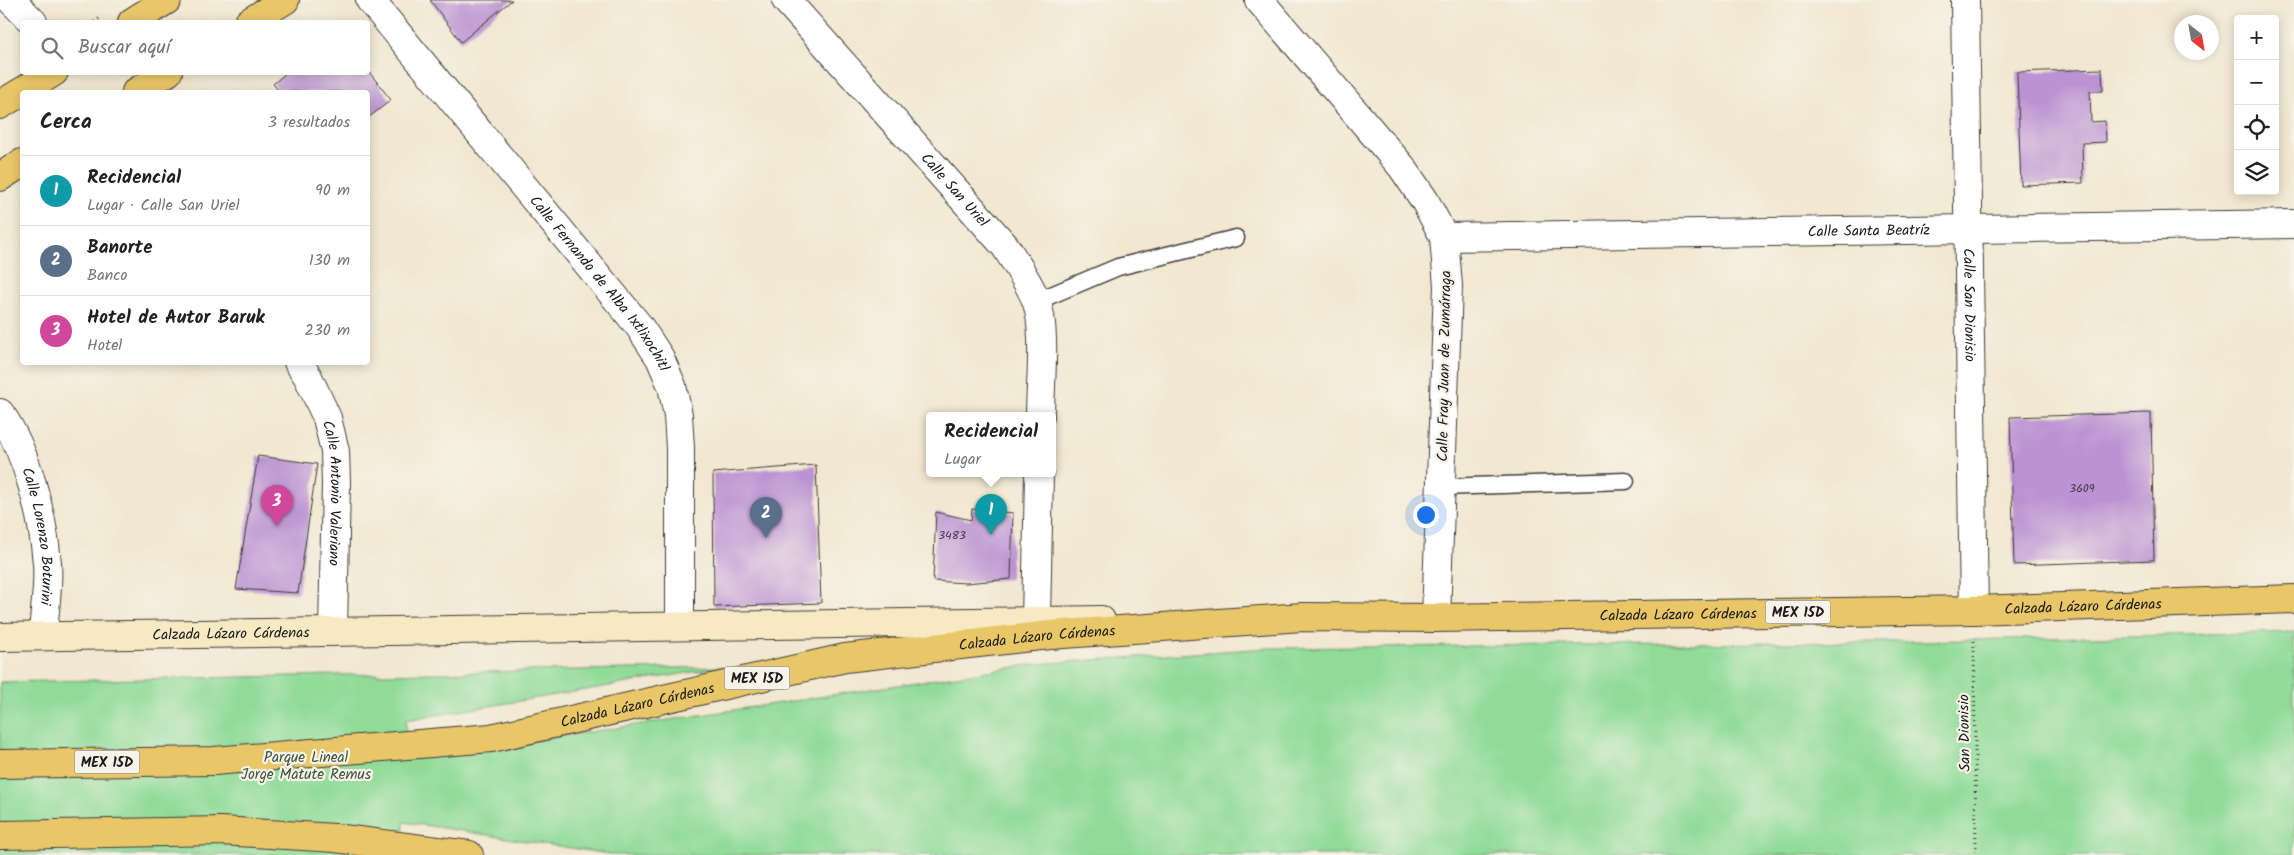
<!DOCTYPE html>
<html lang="es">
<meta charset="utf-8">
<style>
:root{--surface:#fff;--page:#f6f6f6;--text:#202124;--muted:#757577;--line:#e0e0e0;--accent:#b45309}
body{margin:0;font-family:Kalam,sans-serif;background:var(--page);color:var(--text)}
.controls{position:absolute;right:15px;top:15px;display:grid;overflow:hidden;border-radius:5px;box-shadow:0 2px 12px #0003}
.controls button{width:45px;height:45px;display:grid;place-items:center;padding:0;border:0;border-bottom:1px solid var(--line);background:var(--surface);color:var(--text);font:25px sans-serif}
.compass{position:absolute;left:2174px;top:15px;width:45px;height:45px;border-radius:50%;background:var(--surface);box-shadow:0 2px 12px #0003;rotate:149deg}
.you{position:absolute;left:1425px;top:514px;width:18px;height:18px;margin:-12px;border:4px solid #fff;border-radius:50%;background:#1a73e8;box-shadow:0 0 0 8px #1a73e833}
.badge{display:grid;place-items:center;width:32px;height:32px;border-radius:50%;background:var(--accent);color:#fff;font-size:16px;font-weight:700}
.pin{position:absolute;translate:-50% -41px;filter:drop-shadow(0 1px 2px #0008)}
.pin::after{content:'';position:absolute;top:26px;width:18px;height:15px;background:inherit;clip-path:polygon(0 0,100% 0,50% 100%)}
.popup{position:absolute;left:926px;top:412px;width:130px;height:65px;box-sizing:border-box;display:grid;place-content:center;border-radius:5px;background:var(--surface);filter:drop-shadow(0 1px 4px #0005);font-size:16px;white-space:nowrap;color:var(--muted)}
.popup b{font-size:19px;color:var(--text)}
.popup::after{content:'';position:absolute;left:50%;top:100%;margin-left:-10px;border:10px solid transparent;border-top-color:var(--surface)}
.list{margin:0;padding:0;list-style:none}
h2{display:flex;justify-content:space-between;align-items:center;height:65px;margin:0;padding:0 20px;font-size:21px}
h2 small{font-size:16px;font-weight:400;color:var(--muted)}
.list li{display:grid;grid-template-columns:32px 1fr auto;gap:15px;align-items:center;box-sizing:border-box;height:70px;padding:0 20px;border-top:1px solid var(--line)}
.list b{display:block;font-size:19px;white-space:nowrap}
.list p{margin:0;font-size:16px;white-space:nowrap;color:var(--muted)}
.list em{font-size:16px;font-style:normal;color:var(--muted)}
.icon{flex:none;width:28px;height:28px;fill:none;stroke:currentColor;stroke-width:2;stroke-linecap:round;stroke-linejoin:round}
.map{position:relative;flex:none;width:2294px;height:855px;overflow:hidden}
.search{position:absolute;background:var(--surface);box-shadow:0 2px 12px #0003;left:20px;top:20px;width:350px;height:55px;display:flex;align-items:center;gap:12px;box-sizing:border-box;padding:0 18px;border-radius:5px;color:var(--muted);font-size:19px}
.panel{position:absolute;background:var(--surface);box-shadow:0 2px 12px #0003;left:20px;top:90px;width:350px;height:275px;border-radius:5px}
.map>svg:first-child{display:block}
.green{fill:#90db98;stroke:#567c5a}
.building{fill:#bb92d2}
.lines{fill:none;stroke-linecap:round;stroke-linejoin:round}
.lane-casing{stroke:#3c3a37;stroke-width:19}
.street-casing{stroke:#3c3a37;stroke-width:30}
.secondary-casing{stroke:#3c3a37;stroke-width:30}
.primary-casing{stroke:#3c3a37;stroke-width:30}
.highway-casing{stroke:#3c3a37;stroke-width:30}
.path{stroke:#3c3a37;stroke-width:3;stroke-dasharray:1 4;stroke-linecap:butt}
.lane{stroke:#fff;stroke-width:16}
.street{stroke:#fff;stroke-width:28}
.secondary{stroke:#f6e9c3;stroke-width:28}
.primary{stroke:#e9c769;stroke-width:28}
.highway{stroke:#e9c769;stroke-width:28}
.labels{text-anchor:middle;stroke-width:4.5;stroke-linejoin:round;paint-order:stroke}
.number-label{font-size:12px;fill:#443a4a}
.shield{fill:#f7f3e8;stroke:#5e5c59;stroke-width:1}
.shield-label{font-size:14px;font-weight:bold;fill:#1c1c1c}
.street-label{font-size:15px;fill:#1c1c1c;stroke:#f7f3e8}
.park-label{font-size:15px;fill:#3f5541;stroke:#f7f3e8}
</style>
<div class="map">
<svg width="2294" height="855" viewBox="0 0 2294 855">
<rect width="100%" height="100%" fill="#f7f3e8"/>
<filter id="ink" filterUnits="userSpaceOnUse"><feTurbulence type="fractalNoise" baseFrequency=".02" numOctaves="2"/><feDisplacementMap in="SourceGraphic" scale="10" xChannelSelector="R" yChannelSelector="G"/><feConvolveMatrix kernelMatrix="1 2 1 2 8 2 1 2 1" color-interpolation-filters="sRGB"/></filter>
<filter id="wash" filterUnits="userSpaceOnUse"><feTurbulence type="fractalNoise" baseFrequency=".0096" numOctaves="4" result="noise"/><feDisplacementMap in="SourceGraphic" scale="20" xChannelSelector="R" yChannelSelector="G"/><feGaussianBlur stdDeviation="1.12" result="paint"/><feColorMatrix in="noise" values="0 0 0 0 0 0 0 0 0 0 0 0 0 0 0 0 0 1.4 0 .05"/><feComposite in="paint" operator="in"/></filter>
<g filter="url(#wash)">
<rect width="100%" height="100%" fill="#f2e7d0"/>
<!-- green -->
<path class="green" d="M2294,632v223h-1679l-211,-33 -1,33h-403v-173l723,-15 -317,53v40l629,-96 231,-16 615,-6z"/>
<g id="blocks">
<!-- building -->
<path class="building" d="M430,0h82l-51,42z
M2102,69l1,22h-13l1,31 14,-1 1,21 -24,1 1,40 -62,2 -4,-113z
M287,72h82l22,28 -23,18v-26h-88l-7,-8z
M2151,413l3,147 -140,5 -4,-148z
M258,456l59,8 -19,129 -62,-4z
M816,465l5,138 -107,4 -1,-134z
M972,509l41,4 -2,66 -45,4 -33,-2 3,-69 35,8z"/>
</g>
</g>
<g filter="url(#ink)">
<use href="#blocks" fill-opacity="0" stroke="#3c3a37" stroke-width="1"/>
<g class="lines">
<defs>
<path id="lane" d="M1037,301l81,-34 118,-29
M1441,487l185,-6"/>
<g id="street">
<path d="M11,0l22,22"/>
<path id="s1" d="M370,0l269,326 21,32 12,28 6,29 2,33v177"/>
<path id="s2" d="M786,0l219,246c11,17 23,35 31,54 11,29 4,84 4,116"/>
<path d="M1259,0l143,167 23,34 19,36 4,49 -12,332"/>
<path id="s3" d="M1965,0l9,610"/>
<path id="s4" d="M1444,237l850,-13"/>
<path id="s5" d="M298,362l10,15 19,41 8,33 1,32 -3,148"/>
<path id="s6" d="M0,413c27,37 43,104 47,150 2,23 -3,49 -4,73"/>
<path d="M1036,621l3,-147"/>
</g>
<g id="secondary">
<path id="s7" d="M0,637l1101,-17"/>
</g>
<path id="primary" d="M132,22l35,-22
M249,22l36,-22
M136,92l32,-20
M0,105l54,-33
M0,177l22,-14"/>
<g id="highway">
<path id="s8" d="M0,764l214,-3 277,-23 354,-80 205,-23 252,-18 134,1 538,-8 320,-11"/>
<path d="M0,835l221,-4 114,7 134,17"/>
</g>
</defs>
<!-- lane casing -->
<use href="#lane" class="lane-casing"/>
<!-- street casing -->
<use href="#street" class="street-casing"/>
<!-- secondary casing -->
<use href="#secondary" class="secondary-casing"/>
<!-- primary casing -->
<use href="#primary" class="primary-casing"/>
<!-- highway casing -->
<use href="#highway" class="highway-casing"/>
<!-- path -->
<path class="path" d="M94,22l8,-5
M1974,641l2,214"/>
<!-- lane -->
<use href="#lane" class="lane"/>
<!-- street -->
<use href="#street" class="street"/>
<!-- secondary -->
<use href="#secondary" class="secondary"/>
<!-- primary -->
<use href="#primary" class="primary"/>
<!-- highway -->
<use href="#highway" class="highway"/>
</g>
</g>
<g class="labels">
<!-- number labels -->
<g class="number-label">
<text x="2082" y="492">3609</text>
<text x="952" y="539">3483</text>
</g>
<!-- shield labels -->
<g class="shield">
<rect x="1765.5" y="600.5" width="65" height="23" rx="4"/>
<rect x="724.5" y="666.5" width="65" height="23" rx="4"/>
<rect x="74.5" y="750.5" width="65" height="23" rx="4"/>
</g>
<g class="shield-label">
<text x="1798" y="617">MEX 15D</text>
<text x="757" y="683">MEX 15D</text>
<text x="107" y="767">MEX 15D</text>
</g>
<!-- street labels -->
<g class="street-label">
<text dy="5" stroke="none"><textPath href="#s2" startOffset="254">Calle San Uriel</textPath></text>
<text dy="5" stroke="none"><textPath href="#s4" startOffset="425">Calle Santa Beatríz</textPath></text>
<text dy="5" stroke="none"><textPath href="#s1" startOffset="365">Calle Fernando de Alba Ixtlixochitl</textPath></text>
<text dy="5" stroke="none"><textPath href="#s3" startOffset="305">Calle San Dionisio</textPath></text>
<text transform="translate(1444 366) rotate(-89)" y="5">Calle Fray Juan de Zumárraga</text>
<text dy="5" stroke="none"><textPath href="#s5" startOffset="139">Calle Antonio Valeriano</textPath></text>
<text dy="5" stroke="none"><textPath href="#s6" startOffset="131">Calle Lorenzo Boturini</textPath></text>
<text dy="5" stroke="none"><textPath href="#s8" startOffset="2095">Calzada Lázaro Cárdenas</textPath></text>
<text dy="5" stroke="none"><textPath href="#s8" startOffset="1690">Calzada Lázaro Cárdenas</textPath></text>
<text dy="5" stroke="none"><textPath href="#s7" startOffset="231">Calzada Lázaro Cárdenas</textPath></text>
<text dy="5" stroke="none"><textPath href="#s8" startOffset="1048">Calzada Lázaro Cárdenas</textPath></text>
<text dy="5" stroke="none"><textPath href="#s8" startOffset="642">Calzada Lázaro Cárdenas</textPath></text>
<text transform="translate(1964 733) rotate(-91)" y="5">San Dionisio</text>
</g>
<!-- park labels -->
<g class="park-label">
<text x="306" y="762">Parque Lineal<tspan x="306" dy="17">Jorge Matute Remus</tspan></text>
</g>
</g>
</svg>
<div class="controls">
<button>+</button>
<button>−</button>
<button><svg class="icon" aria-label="locate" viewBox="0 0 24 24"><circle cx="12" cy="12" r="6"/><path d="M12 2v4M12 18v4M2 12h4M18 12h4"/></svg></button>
<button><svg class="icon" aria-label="layers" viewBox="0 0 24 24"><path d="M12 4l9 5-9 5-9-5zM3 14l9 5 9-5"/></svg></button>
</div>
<svg class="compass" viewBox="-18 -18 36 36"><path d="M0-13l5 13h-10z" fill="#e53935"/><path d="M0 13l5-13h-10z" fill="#757577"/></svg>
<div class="you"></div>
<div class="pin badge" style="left:991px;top:535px;background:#0f9aa8">1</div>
<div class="popup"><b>Recidencial</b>Lugar</div>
<div class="pin badge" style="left:766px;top:538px;background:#5c6f8a">2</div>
<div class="pin badge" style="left:277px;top:526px;background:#d1479c">3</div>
<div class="search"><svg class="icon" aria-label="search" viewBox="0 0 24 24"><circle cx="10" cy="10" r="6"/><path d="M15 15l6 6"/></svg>Buscar aquí</div>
<section class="panel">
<h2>Cerca<small>3 resultados</small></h2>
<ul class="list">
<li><span class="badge" style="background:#0f9aa8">1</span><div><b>Recidencial</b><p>Lugar · Calle San Uriel</p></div><em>90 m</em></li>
<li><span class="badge" style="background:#5c6f8a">2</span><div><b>Banorte</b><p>Banco</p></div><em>130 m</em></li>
<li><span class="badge" style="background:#d1479c">3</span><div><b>Hotel de Autor Baruk</b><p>Hotel</p></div><em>230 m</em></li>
</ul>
</section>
</div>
